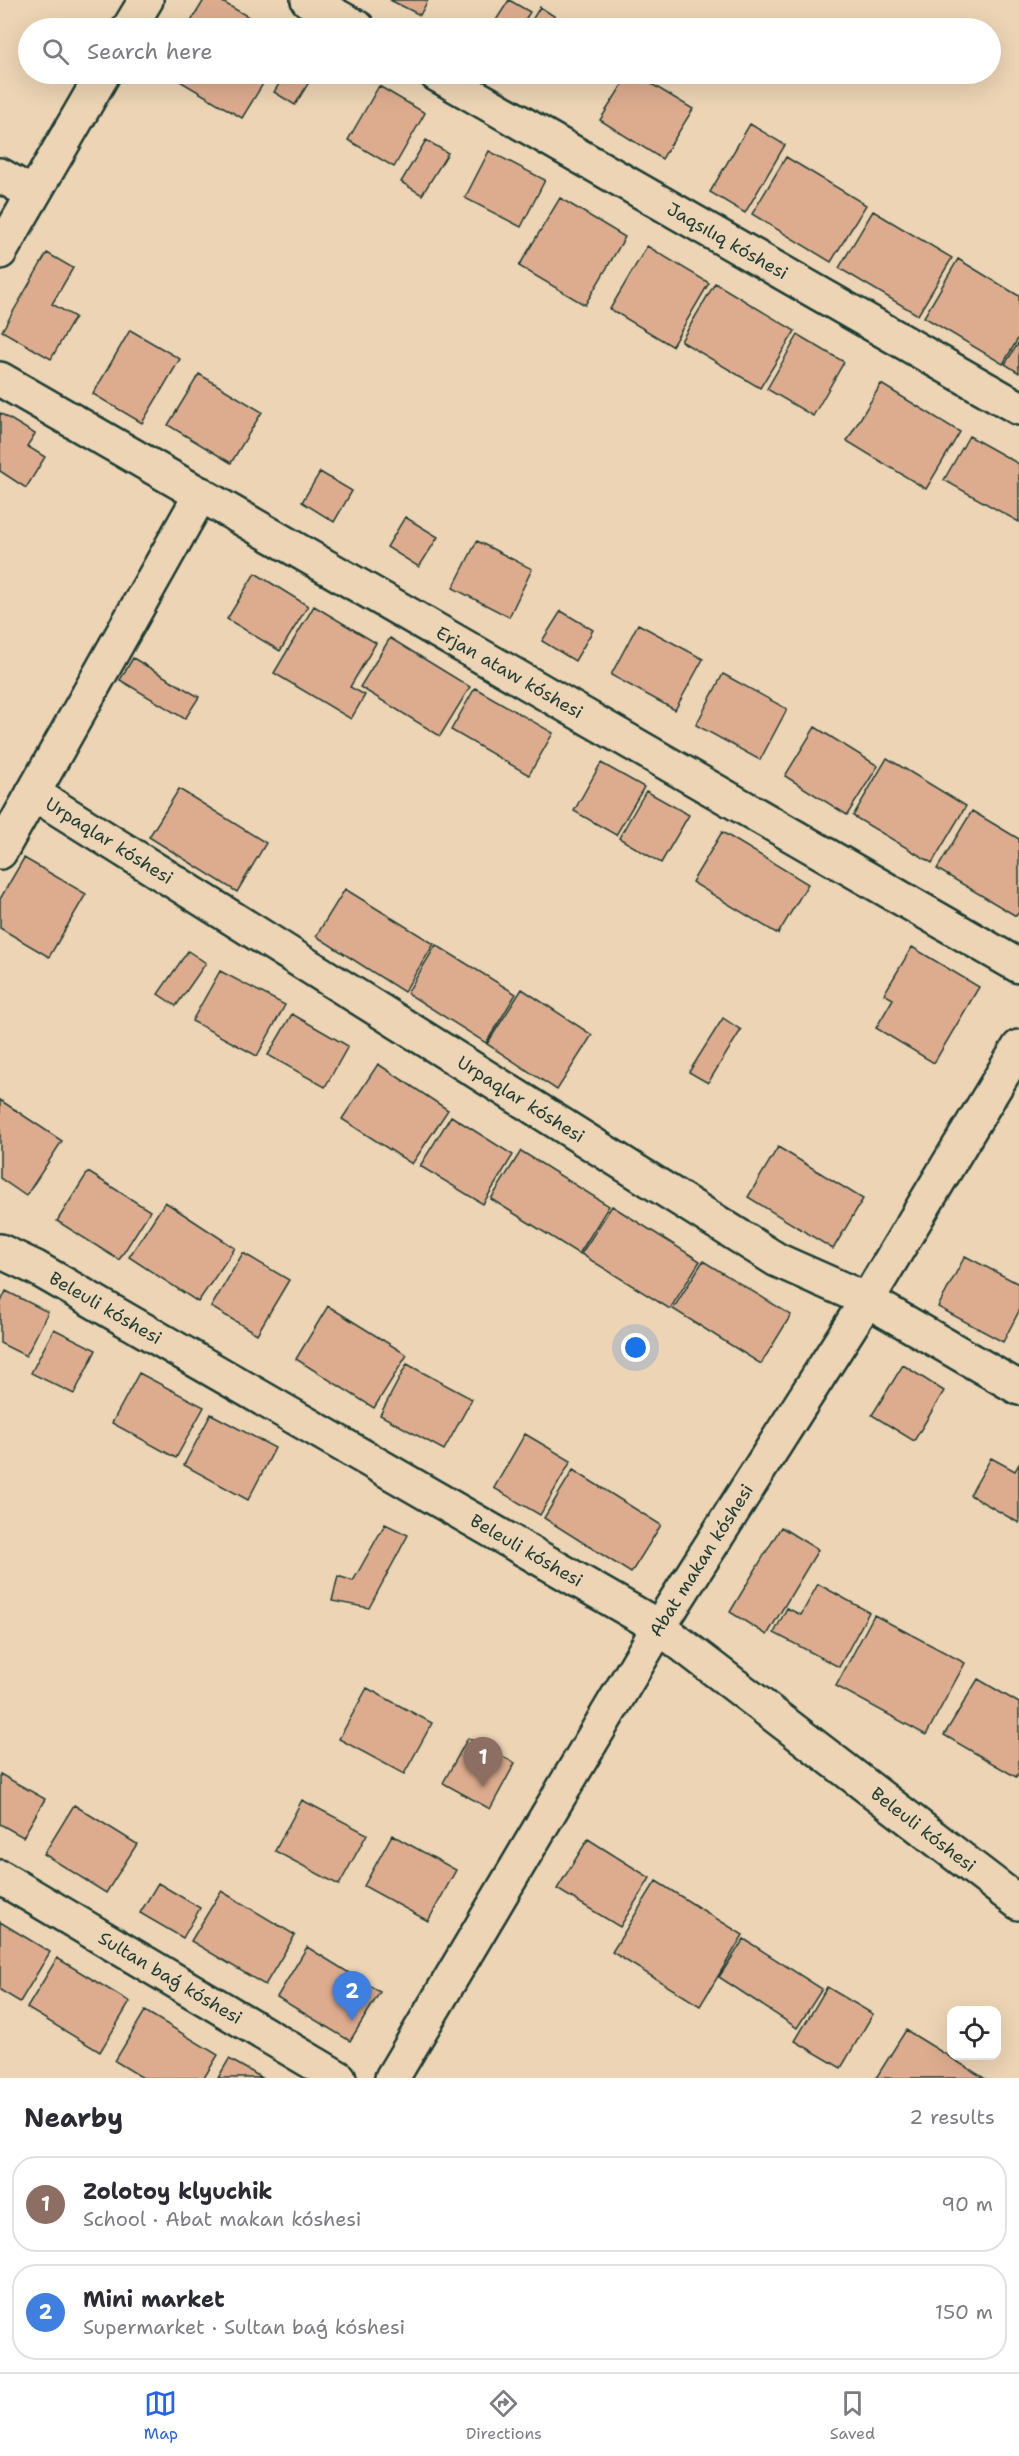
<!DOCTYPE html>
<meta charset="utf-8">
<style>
:root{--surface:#fff;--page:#f7f7f7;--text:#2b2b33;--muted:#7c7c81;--line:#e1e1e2;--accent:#2563eb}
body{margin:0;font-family:"Shantell Sans",sans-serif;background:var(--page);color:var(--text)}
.controls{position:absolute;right:18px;bottom:18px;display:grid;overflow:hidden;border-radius:12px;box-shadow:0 6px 24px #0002}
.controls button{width:54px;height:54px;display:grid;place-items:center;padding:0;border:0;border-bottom:2px solid var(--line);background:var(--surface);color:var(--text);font:30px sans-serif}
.you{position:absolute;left:636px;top:1348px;width:21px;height:21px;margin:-15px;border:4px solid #fff;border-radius:50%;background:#1a73e8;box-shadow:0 0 0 9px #1a73e833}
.badge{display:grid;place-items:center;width:39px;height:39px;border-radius:50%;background:var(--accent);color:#fff;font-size:20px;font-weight:700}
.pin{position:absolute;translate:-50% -50px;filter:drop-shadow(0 2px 3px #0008)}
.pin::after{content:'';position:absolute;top:32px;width:21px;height:18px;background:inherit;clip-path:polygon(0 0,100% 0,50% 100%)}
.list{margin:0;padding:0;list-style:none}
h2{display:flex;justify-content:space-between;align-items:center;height:78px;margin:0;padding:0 24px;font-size:26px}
h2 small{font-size:20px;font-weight:400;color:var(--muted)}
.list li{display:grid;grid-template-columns:39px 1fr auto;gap:18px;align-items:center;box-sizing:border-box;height:96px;margin:0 12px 12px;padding:0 12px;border:2px solid var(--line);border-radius:24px}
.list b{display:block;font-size:22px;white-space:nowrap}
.list p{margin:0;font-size:20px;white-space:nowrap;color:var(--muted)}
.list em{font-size:20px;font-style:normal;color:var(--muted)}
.icon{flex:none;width:33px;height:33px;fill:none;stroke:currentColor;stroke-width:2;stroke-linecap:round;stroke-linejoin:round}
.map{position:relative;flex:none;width:1019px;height:2078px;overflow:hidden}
.search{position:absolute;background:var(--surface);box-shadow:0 6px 24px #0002;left:18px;right:18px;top:18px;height:66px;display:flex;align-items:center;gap:15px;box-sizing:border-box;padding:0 21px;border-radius:33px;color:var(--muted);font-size:22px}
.sheet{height:294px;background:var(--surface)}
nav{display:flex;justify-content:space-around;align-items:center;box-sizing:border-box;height:84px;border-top:2px solid var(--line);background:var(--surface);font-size:16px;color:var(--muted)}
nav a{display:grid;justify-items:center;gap:3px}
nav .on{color:var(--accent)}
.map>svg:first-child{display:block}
.building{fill:#ddac8f;stroke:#1f3d34;stroke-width:1.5}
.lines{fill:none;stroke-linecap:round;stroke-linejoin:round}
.minor-casing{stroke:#1f3d34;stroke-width:38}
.minor{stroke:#ecd4b4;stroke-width:33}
.labels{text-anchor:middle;stroke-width:4.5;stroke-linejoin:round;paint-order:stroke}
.street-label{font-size:18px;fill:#1f3d34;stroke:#ecd4b4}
</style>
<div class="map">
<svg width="1019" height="2078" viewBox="0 0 1019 2078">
<rect width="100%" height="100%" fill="#ecd4b4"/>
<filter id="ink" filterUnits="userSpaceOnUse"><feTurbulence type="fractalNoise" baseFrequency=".0167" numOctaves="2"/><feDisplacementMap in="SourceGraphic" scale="12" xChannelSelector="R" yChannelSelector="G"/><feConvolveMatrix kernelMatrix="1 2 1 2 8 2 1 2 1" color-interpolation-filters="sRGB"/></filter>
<g filter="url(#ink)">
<!-- building -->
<path class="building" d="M204,0h15l49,28h-81z
M390,0h38l-8,15z
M509,0l21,12 -10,16h-29z
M540,7l20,13 -5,8h-28z
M168,74h101l-27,44z
M285,74h29l-19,31 -21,-13z
M629,74h6l58,35 -31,50 -62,-39z
M379,86l46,27 -31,54 -46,-27z
M750,124l35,21 -40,68 -35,-21z
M426,140l22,13 -26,42 -21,-13z
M489,151l56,29 -24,47 -56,-29z
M786,157l80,48 -35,57 -79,-48z
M560,198l65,39 -40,68 -66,-39z
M873,211l79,47 -34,57 -79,-47z
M647,246l62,37 -37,63 -62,-37z
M47,253l26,15 -21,36 23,13 -24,42 -49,-28z
M958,259l61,37v41l-16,27 -79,-47z
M715,283l80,48 -35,57 -79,-47z
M130,330l50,29 -38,64 -49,-29z
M798,335l46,27 -31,54 -46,-27z
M1019,342v31l-14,-9z
M199,374l63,38 -31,51 -63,-38z
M881,384l79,48 -34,57 -79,-48z
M0,413l35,21 -8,12 18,11 -19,31 -26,-17z
M969,436l50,28v58l-75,-42z
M320,472l32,19 -18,31 -32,-20z
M405,517l33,20 -19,30 -32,-20z
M477,541l55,28 -23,48 -56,-29z
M255,573l53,33 -28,45 -53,-32z
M314,606l62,37 -26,44 15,8 -14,24 -77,-46z
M561,611l32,19 -18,31 -33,-20z
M638,624l65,35 -28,51 -64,-35z
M390,638l80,49 -30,49 -80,-49z
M133,658l66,39 -14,22 -65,-39z
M723,674l64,35 -27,51 -64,-35z
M475,688l78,45 -24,42 -78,-45z
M815,727l63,39 -31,49 -62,-39z
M887,758l79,48 -34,57 -79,-47z
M601,763l43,24 -28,48 -42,-24z
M179,789l87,54 -29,49 -88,-55z
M646,791l43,24 -28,48 -42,-25z
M972,811l47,28v73l-3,4 -79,-47z
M722,832l86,52 -30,50 -86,-52z
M24,858l62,36 -37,63 -49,-29v-29z
M345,889l89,55 -30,48 -88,-56z
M436,945l80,49 -30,49 -79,-50z
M912,947l67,40 -45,76 -58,-35 17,-29 -9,-5z
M188,951l18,12 -30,43 -18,-12z
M220,971l65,34 -28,51 -65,-35z
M522,989l70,46 -35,55 -70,-46z
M292,1014l56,32 -23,41 -57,-32z
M723,1018l18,12 -33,53 -19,-11z
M378,1064l70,46 -36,54 -70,-45z
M0,1100l62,41 -36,55 -26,-18z
M451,1116l62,39 -30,49 -63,-38z
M778,1147l85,52 -30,50 -85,-52z
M521,1151l88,55 -30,48 -88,-55z
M88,1172l62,39 -31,49 -62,-39z
M165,1202l70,46 -37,54 -69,-45z
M612,1206l88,55 -30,48 -89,-55z
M243,1253l46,27 -32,54 -46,-27z
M965,1256l54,28v27l-16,31 -65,-35z
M703,1261l88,54 -30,49 -88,-55z
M6,1291l42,21 -22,44 -26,-13v-39z
M328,1306l79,49 -33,53 -78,-49z
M54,1329l42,21 -22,44 -43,-21z
M407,1364l65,35 -28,51 -64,-35z
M903,1365l41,26 -30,50 -42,-26z
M139,1373l65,34 -28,51 -64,-35z
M211,1414l64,34 -27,52 -64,-35z
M525,1434l46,27 -31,54 -46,-27z
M991,1458l24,13 4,-7v59l-49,-28z
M573,1470l88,55 -30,48 -87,-55z
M385,1524l23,11 -39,73 -37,-7 6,-25 15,5z
M781,1527l37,23 -51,85 -37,-23z
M818,1584l51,28 -30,55 -65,-34 13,-25 14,7z
M874,1615l91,48 -39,72 -90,-49z
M978,1679l41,24v69l-3,5 -72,-42z
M367,1688l65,35 -28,51 -65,-35z
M468,1738l47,25 -25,46 -47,-26z
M0,1774l45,25 -22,38 -23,-13z
M302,1800l65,34 -28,51 -64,-34z
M74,1805l63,39 -31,49 -62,-39z
M392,1835l64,35 -28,51 -64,-35z
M588,1839l62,39 -30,49 -63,-38z
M656,1881l87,54 -43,71 -88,-54z
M158,1883l42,25 -17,30 -43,-25z
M221,1891l74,44 -30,50 -74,-44z
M0,1922l50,30 -30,50 -20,-12z
M744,1939l78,50 -25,39 -78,-51z
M307,1947l73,45 -30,49 -73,-44z
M57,1958l73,44 -30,50 -73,-44z
M827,1987l46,27 -32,54 -46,-27z
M145,2011l73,44 -14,23h-61l-28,-17z
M906,2030l78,48h-108z
M229,2059l23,13 10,6h-44z"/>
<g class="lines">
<defs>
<g id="minor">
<path d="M308,0l50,28"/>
<path d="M129,28l17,-28"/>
<path id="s1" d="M436,74l583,334"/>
<path d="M0,175l33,19"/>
<path d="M0,252l103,-178"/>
<path id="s2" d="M0,379l1019,587"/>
<path id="s3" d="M33,793l744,467 90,40 152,88"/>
<path d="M0,852l201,-358"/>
<path id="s4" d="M0,1251l36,17 623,359 360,276"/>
<path id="s5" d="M0,1877l339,201"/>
<path id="s6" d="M392,2078l267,-451 208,-327 152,-253"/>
</g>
</defs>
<!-- minor casing -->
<use href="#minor" class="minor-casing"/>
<!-- minor -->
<use href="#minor" class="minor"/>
</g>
</g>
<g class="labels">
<!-- street labels -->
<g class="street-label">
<text dy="6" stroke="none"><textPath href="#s1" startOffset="336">Jaqsılıq kóshesi</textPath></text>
<text dy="6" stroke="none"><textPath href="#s2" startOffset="588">Erjan ataw kóshesi</textPath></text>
<text dy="6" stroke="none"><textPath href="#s3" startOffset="90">Urpaqlar kóshesi</textPath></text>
<text dy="6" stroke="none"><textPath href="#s3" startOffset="576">Urpaqlar kóshesi</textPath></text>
<text dy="6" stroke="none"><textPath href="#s4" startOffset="120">Beleuli kóshesi</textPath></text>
<text dy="6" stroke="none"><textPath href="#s4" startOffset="606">Beleuli kóshesi</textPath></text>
<text dy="6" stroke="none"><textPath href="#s6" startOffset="603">Abat makan kóshesi</textPath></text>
<text dy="6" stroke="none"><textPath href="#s4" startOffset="1092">Beleuli kóshesi</textPath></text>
<text dy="6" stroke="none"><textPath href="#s5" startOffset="198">Sultan baǵ kóshesi</textPath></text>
</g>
</g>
</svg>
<div class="controls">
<button><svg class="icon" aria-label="locate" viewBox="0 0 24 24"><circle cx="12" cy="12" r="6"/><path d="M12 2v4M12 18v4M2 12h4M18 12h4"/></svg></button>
</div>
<div class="you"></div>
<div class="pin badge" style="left:483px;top:1787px;background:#8d6e63">1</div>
<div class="pin badge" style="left:352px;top:2021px;background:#3f7fe0">2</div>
<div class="search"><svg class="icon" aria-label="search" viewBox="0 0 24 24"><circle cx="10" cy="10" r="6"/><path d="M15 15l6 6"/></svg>Search here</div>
</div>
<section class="sheet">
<h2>Nearby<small>2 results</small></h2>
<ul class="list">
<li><span class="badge" style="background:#8d6e63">1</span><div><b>Zolotoy klyuchik</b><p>School · Abat makan kóshesi</p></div><em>90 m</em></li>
<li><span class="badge" style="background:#3f7fe0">2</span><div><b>Mini market</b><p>Supermarket · Sultan baǵ kóshesi</p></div><em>150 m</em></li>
</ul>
</section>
<nav>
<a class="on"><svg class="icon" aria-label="map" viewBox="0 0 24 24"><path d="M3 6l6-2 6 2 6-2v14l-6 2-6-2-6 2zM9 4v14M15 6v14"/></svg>Map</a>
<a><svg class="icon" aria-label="directions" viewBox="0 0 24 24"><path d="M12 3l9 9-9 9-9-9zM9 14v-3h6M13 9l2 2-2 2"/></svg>Directions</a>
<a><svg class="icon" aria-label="saved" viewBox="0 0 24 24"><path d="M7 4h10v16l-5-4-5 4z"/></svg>Saved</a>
</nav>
